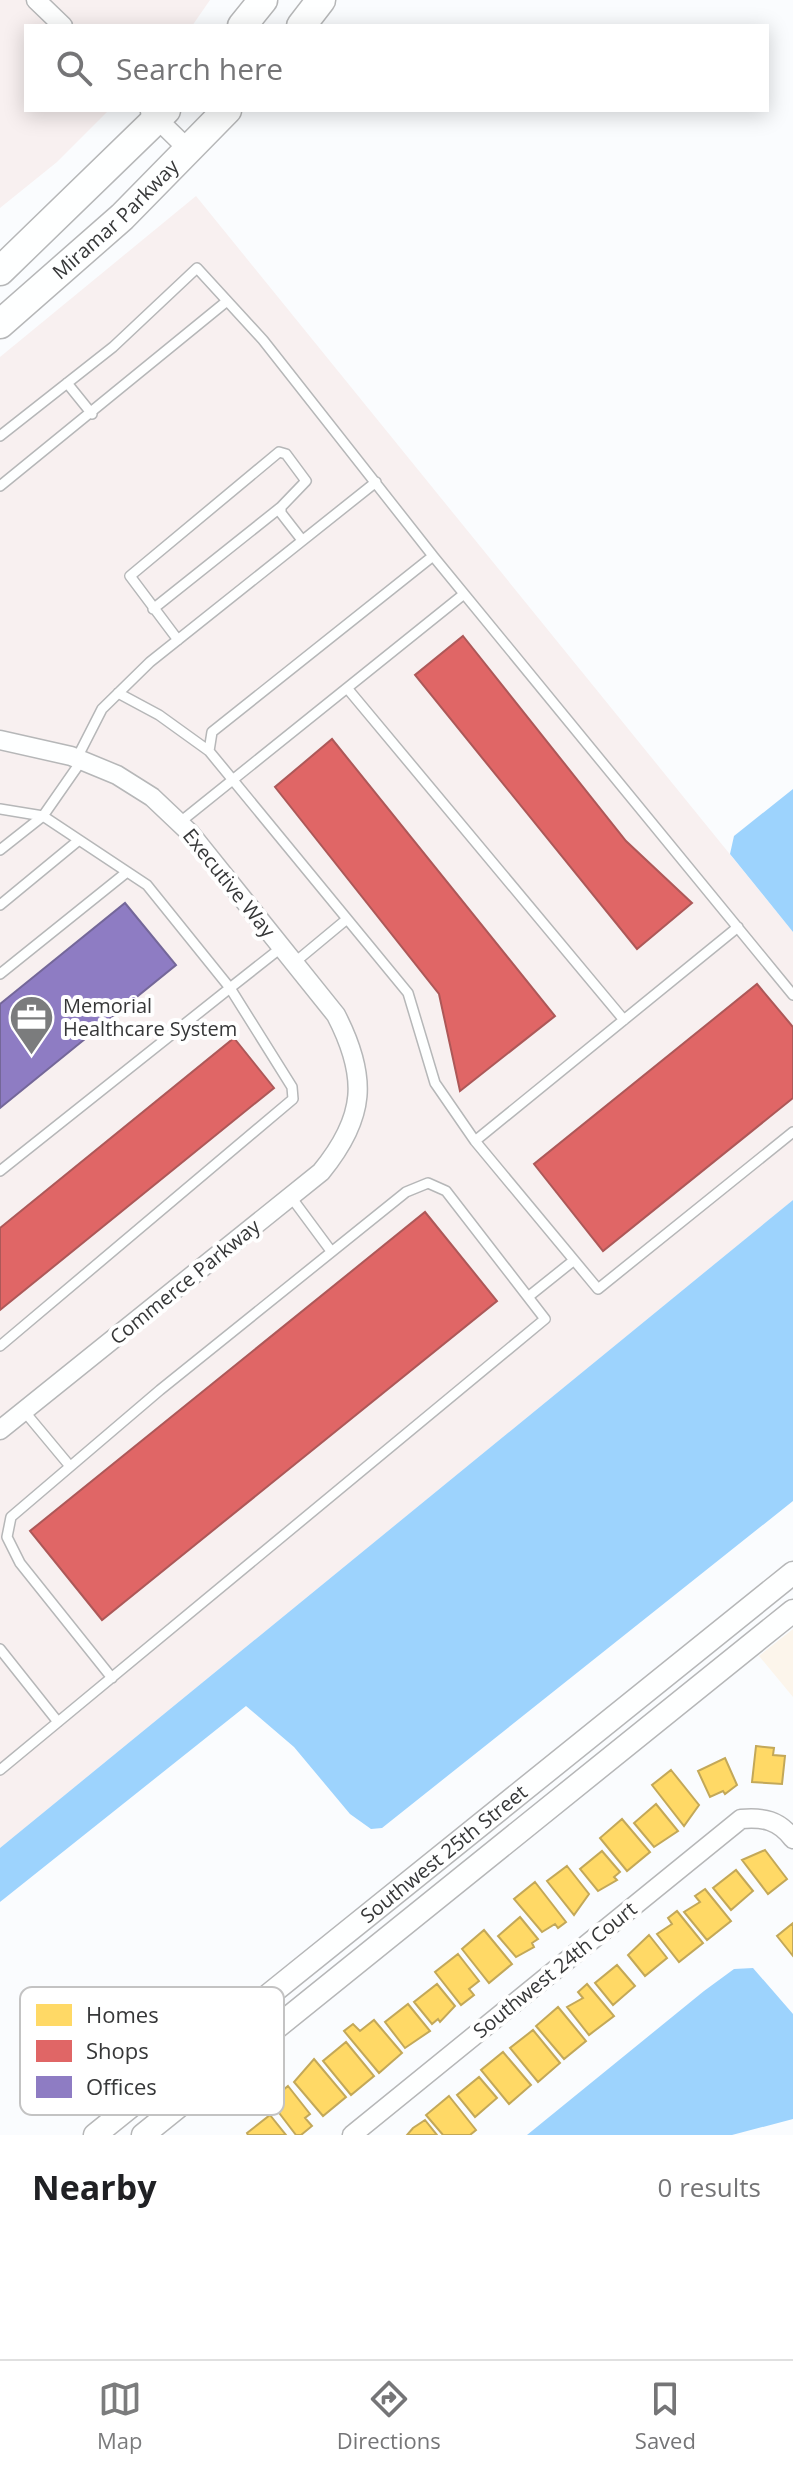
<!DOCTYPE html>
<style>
:root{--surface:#fff;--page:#f6f6f6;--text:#202124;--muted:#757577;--line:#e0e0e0;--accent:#7b7c7d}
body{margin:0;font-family:"Open Sans",sans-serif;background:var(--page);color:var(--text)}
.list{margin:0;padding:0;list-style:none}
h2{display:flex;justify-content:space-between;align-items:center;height:104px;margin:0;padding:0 32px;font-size:34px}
h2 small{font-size:26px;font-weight:400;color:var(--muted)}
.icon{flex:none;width:44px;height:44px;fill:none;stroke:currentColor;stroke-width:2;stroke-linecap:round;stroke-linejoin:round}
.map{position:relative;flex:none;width:793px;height:2135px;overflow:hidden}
.search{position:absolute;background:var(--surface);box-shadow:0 4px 20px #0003;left:24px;right:24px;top:24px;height:88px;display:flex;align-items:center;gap:20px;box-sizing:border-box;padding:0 28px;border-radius:0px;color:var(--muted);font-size:30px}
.sheet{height:224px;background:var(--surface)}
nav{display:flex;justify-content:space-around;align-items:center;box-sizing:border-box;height:112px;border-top:2px solid var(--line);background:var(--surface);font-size:22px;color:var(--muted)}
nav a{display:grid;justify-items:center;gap:4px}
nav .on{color:var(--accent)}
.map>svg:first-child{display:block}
.commercial{fill:#f8f0f0}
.education{fill:#fcf5eb}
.water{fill:#9dd3fd}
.homes{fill:#ffd966;stroke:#c3a858;stroke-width:2}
.shops{fill:#e06666;stroke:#ad5858;stroke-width:2}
.offices{fill:#8e7cc3;stroke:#746799;stroke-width:2}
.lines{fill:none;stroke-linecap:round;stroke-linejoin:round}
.service-casing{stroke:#b6b7b8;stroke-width:12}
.minor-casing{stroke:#b6b7b8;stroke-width:21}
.tertiary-casing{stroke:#b6b7b8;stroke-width:25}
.primary-casing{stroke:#b6b7b8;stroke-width:31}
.service{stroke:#feffff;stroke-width:9}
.minor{stroke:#feffff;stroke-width:18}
.tertiary{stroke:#feffff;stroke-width:22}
.primary{stroke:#feffff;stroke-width:28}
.labels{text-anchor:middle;stroke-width:8;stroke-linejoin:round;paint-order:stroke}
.street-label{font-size:20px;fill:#363738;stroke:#fff}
.poi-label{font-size:20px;fill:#363738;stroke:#fff;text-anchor:start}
.key{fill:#fff;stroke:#c3c3c3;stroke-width:2}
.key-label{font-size:22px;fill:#363738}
</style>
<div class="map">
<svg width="793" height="2135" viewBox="0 0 793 2135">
<rect width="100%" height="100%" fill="#fafcfe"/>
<!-- commercial -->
<path class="commercial" d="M0,0h210l-18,26h-166v84h83l-52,52 -57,46z
M196,196l597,736v268l-793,648v-1491z"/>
<!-- education -->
<path class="education" d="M793,1629v68l-34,-41z"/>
<!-- water -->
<path class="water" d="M793,789v143l-63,-78 4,-18z
M793,1200v301l-411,327 -11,1 -21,-15 -56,-67 -48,-41 -246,196v-54z
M753,1968l40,46v105l-61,16h-205l177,-144 30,-22z"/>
<!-- homes -->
<path class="homes" d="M756,1746l18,2 -1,7 12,1 -3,28 -30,-2z
M725,1758l12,27 -12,9 -2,-3 -13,6 -12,-26z
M671,1770l28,35 -15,21 -32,-41z
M656,1804l22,27 -24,16 -20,-24z
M622,1819l28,33 -23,19 -27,-33z
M765,1850l22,29 -19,15 -26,-34z
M602,1851l18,21 -6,5 3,3 -19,11 -18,-22z
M567,1866l22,28 -15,21 -27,-34z
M736,1870l17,21 -22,19 -18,-22z
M535,1882l31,40 -8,6 -3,-4 -13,8 -28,-33z
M705,1889l26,32 -24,19 -23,-28 16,-10 -5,-6z
M677,1911l26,32 -24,19 -22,-28 15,-10 -4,-6z
M520,1917l18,22 -6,4 2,4 -18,10 -18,-21z
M793,1923v33l-16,-20z
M484,1930l28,34 -23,19 -27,-34z
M649,1935l18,23 -22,18 -17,-21z
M458,1954l21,27 -10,8 5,6 -13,10 -26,-33z
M617,1965l18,21 -22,19 -18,-22z
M437,1984l18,22 -15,16 -2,-3 -6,5 -18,-22z
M587,1984l27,32 -25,19 -22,-28 16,-9 -5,-6z
M408,2004l22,27 -25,17 -20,-26z
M558,2007l28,34 -22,18 -28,-33z
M374,2020l28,33 -23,20 -35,-42 9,-7 7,7z
M533,2030l27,33 -22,19 -28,-34z
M346,2042l28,34 -23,19 -28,-34z
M503,2052l28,33 -22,19 -28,-34z
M314,2059l32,38 -23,19 -29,-34z
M479,2077l18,21 -22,19 -18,-22z
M288,2086l22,28 -5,4 7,8 -11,9h-5l-26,-34z
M449,2096l27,34 -6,5h-27l-17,-20z
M270,2115l16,20h-38l-1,-2z
M425,2120l12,15h-30l6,-7z"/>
<!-- shops -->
<path class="shops" d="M463,636l163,205 66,62 -55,46 -222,-274z
M332,739l223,277 -95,75 -21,-97 -164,-207z
M757,984l36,43v71l-190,153 -69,-87z
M234,1038l40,50 -274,222v-82z
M425,1212l72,89 -395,319 -72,-89z"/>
<!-- offices -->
<path class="offices" d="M125,903l51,62 -176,143v-104z"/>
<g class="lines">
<defs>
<path id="service" d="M67,383l25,31
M0,436l113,-89 84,-79 66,72 170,216
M0,486l227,-185
M153,609l128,-102
M178,640l-48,-64 149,-124 7,2 20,27 -25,26v6l21,27
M347,688l277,332
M118,693l41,22 50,36
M77,758l25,-49 48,-47 226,-180
M0,809l43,7
M179,823l285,-229
M0,850l43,-34
M0,905l79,-65
M294,963l53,-44
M0,974l127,-102
M793,995l-360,-439 -221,176 -3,19 199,242 27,90 40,58 123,148 195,-157
M475,1141l263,-214
M0,1171l230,-183 -83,-103 -104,-69 39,-56
M291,1197l40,54
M528,1297l45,-36
M0,1346l293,-247 -1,-12 -62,-99 52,-41
M24,1411l45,54
M0,1649l58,73
M0,1770l58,-48 487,-403 -99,-128 -18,-8 -22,9 -246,198 -149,127 -4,20 13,26 92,115"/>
<path id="minor" d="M36,0l27,26
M150,112l40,39
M0,740l71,16 46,19 35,22 38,36 146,182c32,62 30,102 -15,157l-321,258
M352,2135l389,-316c22,-2 38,1 52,20"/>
<g id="tertiary">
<path id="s1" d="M95,2135l698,-562"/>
<path d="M143,2135l650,-524"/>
</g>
<g id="primary">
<path d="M242,26l21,-26"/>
<path d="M301,26l20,-26"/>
<path d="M0,271l166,-161"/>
<path id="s2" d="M0,324l122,-107 105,-107"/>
</g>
</defs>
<!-- service casing -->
<use href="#service" class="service-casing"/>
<!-- minor casing -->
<use href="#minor" class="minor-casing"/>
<!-- tertiary casing -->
<use href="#tertiary" class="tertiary-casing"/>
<!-- primary casing -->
<use href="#primary" class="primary-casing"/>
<!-- service -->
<use href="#service" class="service"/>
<!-- minor -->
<use href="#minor" class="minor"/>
<!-- tertiary -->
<use href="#tertiary" class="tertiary"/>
<!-- primary -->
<use href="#primary" class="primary"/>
</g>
<!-- icons -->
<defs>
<symbol id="office-pin" viewBox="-11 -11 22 30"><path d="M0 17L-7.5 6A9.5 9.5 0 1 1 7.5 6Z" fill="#7b7c7d" stroke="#fff"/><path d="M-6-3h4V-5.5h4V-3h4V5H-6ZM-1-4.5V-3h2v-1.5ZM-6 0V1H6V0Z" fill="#fff"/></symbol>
</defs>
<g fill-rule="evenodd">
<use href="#office-pin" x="6" y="992" width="51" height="69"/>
</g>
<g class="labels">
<!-- street labels -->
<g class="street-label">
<text dy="7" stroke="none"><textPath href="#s2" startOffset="156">Miramar Parkway</textPath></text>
<text transform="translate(229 883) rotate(51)" y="7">Executive Way</text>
<text transform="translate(185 1282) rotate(-39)" y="7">Commerce Parkway</text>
<text dy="7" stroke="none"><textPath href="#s1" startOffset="448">Southwest 25th Street</textPath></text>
<text transform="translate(555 1970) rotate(-39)" y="7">Southwest 24th Court</text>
</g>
<!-- poi labels -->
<g class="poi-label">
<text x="63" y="1013">Memorial<tspan x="63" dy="23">Healthcare System</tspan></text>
</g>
</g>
<!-- legend -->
<rect x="20" y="1987" width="264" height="128" rx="12" class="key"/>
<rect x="36" y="2004" width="36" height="22" fill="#ffd966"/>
<rect x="36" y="2040" width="36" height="22" fill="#e06666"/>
<rect x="36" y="2076" width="36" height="22" fill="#8e7cc3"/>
<g class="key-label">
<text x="86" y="2023">Homes</text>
<text x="86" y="2059">Shops</text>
<text x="86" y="2095">Offices</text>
</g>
</svg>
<div class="search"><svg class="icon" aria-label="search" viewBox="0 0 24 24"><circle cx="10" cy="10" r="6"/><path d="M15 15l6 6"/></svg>Search here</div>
</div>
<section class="sheet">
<h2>Nearby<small>0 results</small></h2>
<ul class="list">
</ul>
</section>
<nav>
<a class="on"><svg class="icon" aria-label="map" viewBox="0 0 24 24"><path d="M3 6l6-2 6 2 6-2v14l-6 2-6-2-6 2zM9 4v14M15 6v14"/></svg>Map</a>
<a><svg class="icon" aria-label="directions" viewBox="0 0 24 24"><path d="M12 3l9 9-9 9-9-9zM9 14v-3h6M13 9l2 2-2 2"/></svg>Directions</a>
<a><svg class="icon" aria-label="saved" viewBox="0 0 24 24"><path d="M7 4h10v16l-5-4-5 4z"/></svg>Saved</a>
</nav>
